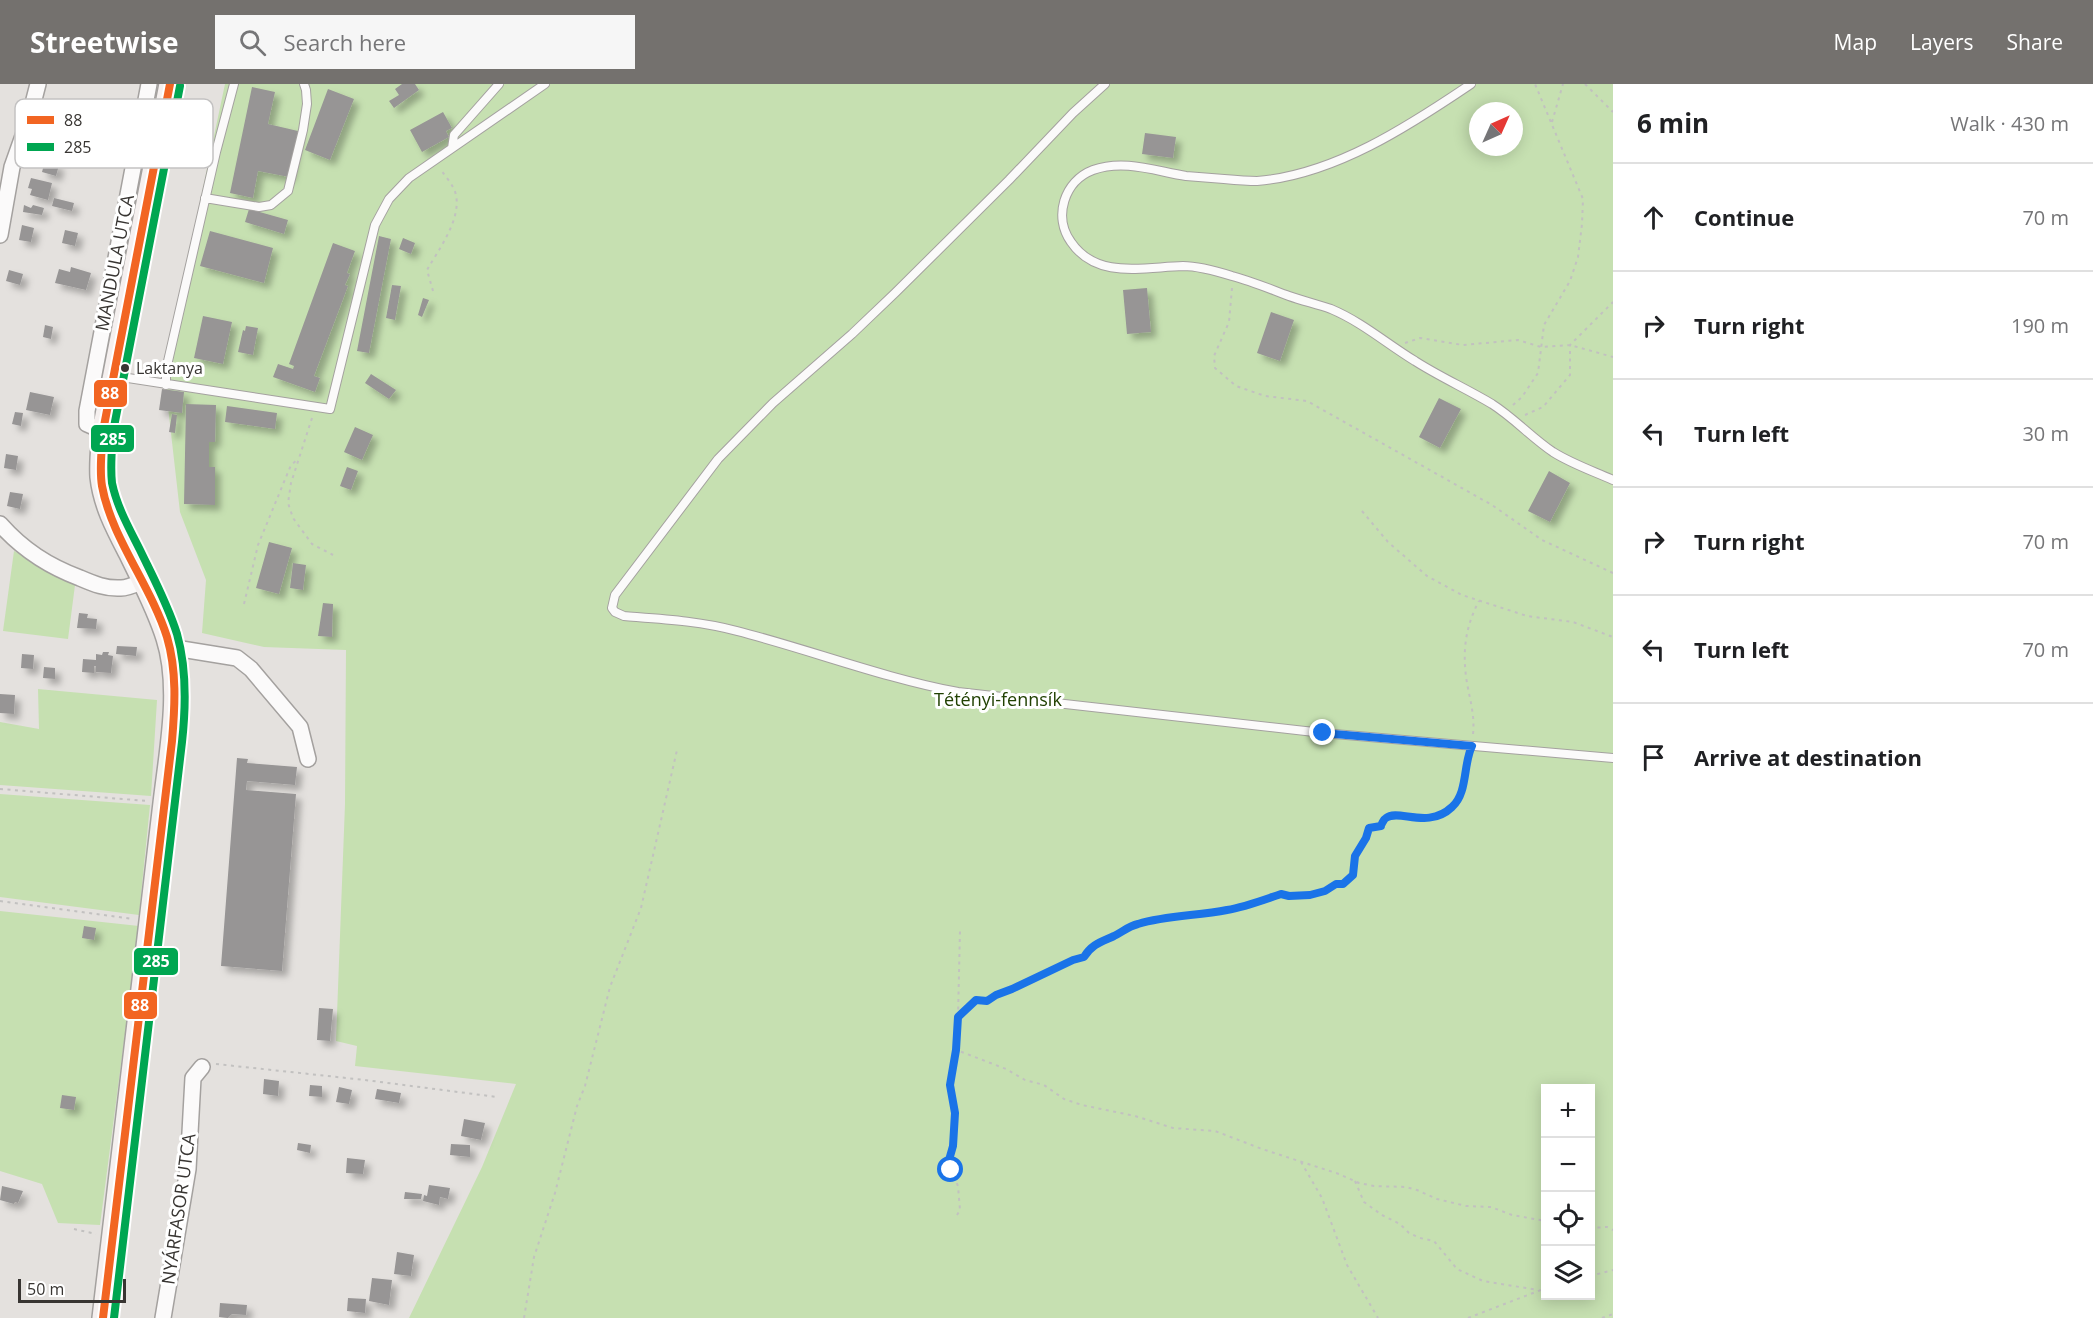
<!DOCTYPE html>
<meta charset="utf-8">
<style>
:root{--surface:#fff;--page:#f6f6f6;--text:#202124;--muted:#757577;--line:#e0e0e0;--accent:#74716e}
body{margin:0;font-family:"Open Sans",sans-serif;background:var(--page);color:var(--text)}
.controls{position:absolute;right:18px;bottom:18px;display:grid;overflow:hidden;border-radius:0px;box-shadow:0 3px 15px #0003}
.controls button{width:54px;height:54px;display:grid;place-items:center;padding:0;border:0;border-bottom:2px solid var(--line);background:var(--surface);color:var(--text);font:30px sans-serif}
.compass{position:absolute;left:1469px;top:18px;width:54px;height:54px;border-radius:50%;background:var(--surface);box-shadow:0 3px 15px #0003;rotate:45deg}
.scale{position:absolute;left:18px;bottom:15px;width:108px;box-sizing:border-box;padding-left:6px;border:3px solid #383532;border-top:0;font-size:16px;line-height:21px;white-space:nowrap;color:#383532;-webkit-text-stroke:4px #fff;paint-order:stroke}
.stop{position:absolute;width:18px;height:18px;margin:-14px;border:4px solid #1a73e8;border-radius:50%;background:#fff}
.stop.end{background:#1a73e8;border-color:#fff;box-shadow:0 2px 6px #0008}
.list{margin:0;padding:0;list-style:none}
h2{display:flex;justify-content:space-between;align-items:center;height:78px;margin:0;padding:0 24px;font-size:26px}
h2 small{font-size:20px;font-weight:400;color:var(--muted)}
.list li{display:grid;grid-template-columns:39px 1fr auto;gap:18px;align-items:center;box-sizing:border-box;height:108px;padding:0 24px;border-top:2px solid var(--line)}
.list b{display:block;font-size:22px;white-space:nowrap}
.list em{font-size:20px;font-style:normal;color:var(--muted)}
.icon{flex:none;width:33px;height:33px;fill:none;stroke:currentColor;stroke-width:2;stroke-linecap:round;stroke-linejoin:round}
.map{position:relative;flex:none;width:1613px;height:1234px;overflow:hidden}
header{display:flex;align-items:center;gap:36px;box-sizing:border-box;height:84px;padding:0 30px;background:var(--accent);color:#fff}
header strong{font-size:28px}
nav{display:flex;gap:33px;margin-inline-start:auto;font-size:21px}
.search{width:420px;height:54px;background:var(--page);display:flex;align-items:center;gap:15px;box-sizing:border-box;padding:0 21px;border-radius:0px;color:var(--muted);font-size:22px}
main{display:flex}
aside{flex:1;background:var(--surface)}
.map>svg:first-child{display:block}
.green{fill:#c6e0b1;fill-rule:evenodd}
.building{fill:#979595;filter:url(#shadow)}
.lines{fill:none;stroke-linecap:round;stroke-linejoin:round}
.lane-casing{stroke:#a4a19f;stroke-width:10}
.street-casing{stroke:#a4a19f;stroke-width:18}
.secondary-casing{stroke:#a4a19f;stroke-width:24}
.path{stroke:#c2c1c0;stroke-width:2;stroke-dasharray:3 4.5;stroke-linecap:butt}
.lane{stroke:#fbfafa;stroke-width:8}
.street{stroke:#fbfafa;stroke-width:15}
.secondary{stroke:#f5f0ef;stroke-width:21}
.bus-1-casing{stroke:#fff;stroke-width:12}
.bus-2-casing{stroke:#fff;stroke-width:12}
.bus-1{stroke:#f26522;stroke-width:8}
.bus-2{stroke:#00a651;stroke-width:8}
.route{stroke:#1a73e8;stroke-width:8}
.bus-dot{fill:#383532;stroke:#fff;stroke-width:2}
.labels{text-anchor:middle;stroke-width:6;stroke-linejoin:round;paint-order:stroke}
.bus-label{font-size:16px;fill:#383532;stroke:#fff;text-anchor:start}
.street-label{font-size:18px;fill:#383532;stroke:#fff}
.park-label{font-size:18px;fill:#214102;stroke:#fff}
.key{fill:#fff;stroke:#c3c2c2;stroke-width:1.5}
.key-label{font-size:16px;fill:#383532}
.line-badge{stroke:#fff;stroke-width:2}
.badge-label{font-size:16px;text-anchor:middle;font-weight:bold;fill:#fff}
</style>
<header>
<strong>Streetwise</strong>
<div class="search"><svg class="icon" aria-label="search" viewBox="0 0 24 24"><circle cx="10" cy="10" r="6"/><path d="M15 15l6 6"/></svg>Search here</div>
<nav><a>Map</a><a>Layers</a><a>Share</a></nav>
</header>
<main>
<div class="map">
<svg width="1613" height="1234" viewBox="0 0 1613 1234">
<defs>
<filter id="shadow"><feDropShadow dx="5.5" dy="5.5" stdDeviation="3" flood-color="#0004"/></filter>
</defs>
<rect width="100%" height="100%" fill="#e4e1de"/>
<!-- green -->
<path class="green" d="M225,0h1388v1234h-1204l73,-151 34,-83 -161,-18 2,-20 -21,-5 9,-237 1,-154 -82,-3 -62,-14 4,-53 -26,-68 -16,-140zM1478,27h36v36h-36zM1546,1004h44v208h-44z
M14,467l61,34 -7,54 -65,-8z
M38,605l119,11 -6,96 -151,-11v-63l39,7z
M0,710l150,11 -11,110 -139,-18z
M0,827l139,15 -39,299 -42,-2 -16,-39 -42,-13z"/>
<!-- building -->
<path class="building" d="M402,0h13l4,6 -25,18 -5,-7 10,-6 -4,-6z
M252,3l23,5 -7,32 30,7 -9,46 -31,-6 -5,27 -23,-5z
M328,5l26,10 -24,61 -25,-10z
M443,28l9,16 -6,3 3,6 -27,15 -12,-22z
M1145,49l31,4 -3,21 -31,-4z
M45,77l14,4 -3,11 -14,-4z
M31,94l21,5 -4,17 -18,-5 2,-6 -4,-1z
M54,114l20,5 -2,8 -20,-5z
M24,121l7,3 2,-3 11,3 -2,7 -19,-3z
M249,125l39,11 -4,14 -39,-12z
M22,141l12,3 -3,14 -12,-2z
M65,146l13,3 -3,13 -13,-3z
M210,147l63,17 -9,35 -64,-17z
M379,152l12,3 -22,114 -12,-2z
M403,154l12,5 -4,11 -12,-5z
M333,159l22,8 -8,22 3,1 -5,11 3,1 -34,90 6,2 -5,14 -42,-15 5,-13 15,5 1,-3 -5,-2z
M71,183l20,6 -5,17 -31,-7 4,-14 11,3z
M9,186l14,4 -3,11 -14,-4z
M392,201l9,1 -6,34 -9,-2z
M1147,204l4,44 -24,2 -4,-44z
M423,214l6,2 -7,17 -4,-2z
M1271,228l23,8 -14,41 -23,-8z
M203,232l29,6 -9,42 -29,-6z
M45,241l8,2 -2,12 -8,-2z
M246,242l12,2 -5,27 -15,-3 5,-22 2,1z
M371,290l25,16 -7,9 -24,-16z
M162,305l22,3 -2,21 -23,-3z
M30,308l24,5 -4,18 -24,-5z
M1439,314l22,11 -21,39 -21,-11z
M186,320l30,1 -1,37h-6v25h6v38l-31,-1z
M227,322l50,7 -2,16 -50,-7z
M15,328l8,1 -2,13 -9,-2z
M172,330l5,1 -2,18 -6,-1z
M355,343l18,8 -11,25 -18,-8z
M6,370l12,2 -2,14 -12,-2z
M347,383l11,4 -7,19 -11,-4z
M1549,387l21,12 -20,39 -22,-11z
M10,408l13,2 -3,15 -13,-3z
M269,458l23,6 -13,46 -23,-6z
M293,479l13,2 -3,25 -13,-2z
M323,519l10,1 -1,33 -14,-1z
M79,529l9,1 -1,4 10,1 -1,10 -19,-1z
M117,562l20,1 -1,9 -20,-2z
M103,568h6l-1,3 5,1 -2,17 -15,-1v-6h-2v7l-12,-1 1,-13 13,1v-6l6,1z
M22,570l12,1 -1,14 -12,-1z
M44,583l11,1v11l-12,-1z
M0,610l15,1 -1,19 -14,-1z
M237,674l11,1 -1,4 50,4 -2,18 -48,-4 -1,9 50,4 -14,177 -61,-5z
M84,842l12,2 -2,12 -12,-2z
M319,924l14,1 -3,32 -13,-1z
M264,995l15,2 -1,15 -15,-2z
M310,1001l12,1v11l-13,-1z
M339,1003l13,3 -3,14 -13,-2z
M377,1005l24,4 -2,10 -24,-4z
M62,1011l14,2 -2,13 -14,-2z
M464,1035l21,4 -4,17 -20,-4z
M298,1059l13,2 -1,8 -13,-3z
M451,1060l19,1v12l-20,-2z
M347,1074l18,2 -2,14 -17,-1z
M429,1101l21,3 -2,11 -8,-2 -1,8 -16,-4 1,-6 3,1z
M2,1102l21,5 -5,12 -3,-1 -1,2 -14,-4z
M405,1108l17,2 -1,5h-17z
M397,1168l17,3 -3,21 -17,-2z
M372,1194l20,2 -3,25 -20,-4z
M348,1214l18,1 -1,14 -18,-2z
M220,1219l27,2 -1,10 -14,-1 -4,4 -9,-1z"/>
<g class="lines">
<defs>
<path id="lane" d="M1105,0l-32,29 -64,67 -114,113 -43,41 -79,69 -55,56 -103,136 -3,13 3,4 9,4c38,3 76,5 113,15 74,19 146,47 221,61l365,41 290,25
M1471,0c-62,42 -137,91 -214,97 -11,0 -22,-1 -33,-2 -13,-1 -26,-2 -38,-3 -31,-5 -62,-17 -93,-6 -29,11 -40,47 -22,72 26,38 73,25 112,24 16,0 33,5 49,10 19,5 38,13 57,20 14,5 28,8 42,13 31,13 56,35 84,52 25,16 52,28 77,43 22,14 40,34 61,48 19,12 40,19 60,28
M452,64l2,-13 45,-51
M205,114l54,9 12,-2 17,-14 15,-61 4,-26 -1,-14 -2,-6
M115,292l215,33 45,-184 14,-26 20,-21 136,-94
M166,301v-15l50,-218 18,-68"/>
<path id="street" d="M0,151l12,-68 17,-48 9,-35
M103,347l-16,-7v-13l62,-327
M0,440c23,26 48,42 80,54 14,6 26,11 41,10 7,0 15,-4 22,-7
M169,563l68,11 14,11 49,58 8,32
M163,1234l25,-149 5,-91 9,-11"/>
<path id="secondary" d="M103,1234l61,-515c6,-52 19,-115 3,-165 -9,-29 -24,-57 -37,-84 -13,-25 -26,-49 -29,-77 -1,-16 1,-31 2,-46l67,-347"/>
</defs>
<!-- lane casing -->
<use href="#lane" class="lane-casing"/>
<!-- street casing -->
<use href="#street" class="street-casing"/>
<!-- secondary casing -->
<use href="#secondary" class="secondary-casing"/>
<!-- path -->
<path class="path" d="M1585,0l28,28
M1552,38l11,-38
M1232,204l-3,34 -15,34 1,12 21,18 29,10 42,5 185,104 50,35 71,33
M433,207l-6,-21c12,-21 34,-50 29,-75 -2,-9 -10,-18 -15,-25
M1405,259l15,-5 43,7 55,-5 23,7 29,-2 43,12
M1513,321l9,-8 16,-24 6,-48 26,-44 8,-24 4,-33 1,-25 -48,-115
M1525,331l18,-8 27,-32v-30l43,-43
M312,334l-21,65 -3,20 5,15 19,26 21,11
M1362,427l26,31 39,34 35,19 65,21 46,6 40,15
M244,520l14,-59 33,-80 7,-6
M1473,650c2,-18 -3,-34 -6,-51 -5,-30 -2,-56 12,-82
M0,705l147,12
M0,817l133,18
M958,933l2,-87
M954,965l52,20 19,11 19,5 20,14 18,6 53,11 38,12 42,3 47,18 77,25 20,9 15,3 32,1 11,3 20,9 29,7 25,1 21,8 34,6
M216,980l149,16 132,17
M1301,1078l21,36 25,67 31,53
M1355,1097l9,21 18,13 18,9 9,9 11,5 14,3 23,28 26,12 55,9
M957,1131l3,-5 -2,-24 -7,-16 -2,-10 4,-14 2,-41 -5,-20 6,-35 2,-33 18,-17 11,1 9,-6 16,-6 72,-32 4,-8 8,-6 42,-19 35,-7 55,-7 53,-16 8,2 21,-1 15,-4 11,-7h7l10,-9c0,-9 1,-21 7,-29 4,-6 7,-10 9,-18l12,-2c1,-1 3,-7 5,-8 8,-6 23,0 32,1 20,2 39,-11 44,-29 3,-11 3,-23 5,-34
M1590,1144l17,-1 6,3
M74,1145l22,5
M1590,1192l23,-6
M524,1234l10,-61 21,-64 22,-87 8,-20 25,-99 31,-79 36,-158
M1468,1234l78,-30
M1602,1234l11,-4"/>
<!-- lane -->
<use href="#lane" class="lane"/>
<!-- street -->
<use href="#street" class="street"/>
<!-- secondary -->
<use href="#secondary" class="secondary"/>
<defs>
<path id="bus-1" d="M103,1234l69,-577c3,-35 5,-70 -5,-104 -16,-51 -56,-100 -65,-151 -3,-18 0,-37 1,-55l67,-347"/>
<path id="bus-2" d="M114,1234l68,-576c4,-36 5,-73 -5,-108 -9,-29 -24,-57 -37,-84 -11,-22 -23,-43 -28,-67 -2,-17 0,-34 1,-51l67,-346"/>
</defs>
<!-- bus-1 casing -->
<use href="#bus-1" class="bus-1-casing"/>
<!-- bus-2 casing -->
<use href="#bus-2" class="bus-2-casing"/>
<!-- bus-1 -->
<use href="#bus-1" class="bus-1"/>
<!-- bus-2 -->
<use href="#bus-2" class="bus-2"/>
</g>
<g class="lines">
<!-- route -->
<path class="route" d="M951,1086l-2,-10 4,-14 2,-33 -5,-28 6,-35 2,-33 18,-17 11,1 9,-6 16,-6 61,-29 11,-3c8,-13 17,-15 30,-21 8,-4 15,-10 24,-12 29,-9 60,-8 89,-14 18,-3 36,-10 54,-16l8,2 21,-1 15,-4 11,-7h7l10,-9 2,-19 11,-18 3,-10 12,-2c0,-1 3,-7 5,-8 12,-10 42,12 66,-11 16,-14 11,-43 20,-61l-149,-13"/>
</g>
<!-- markers -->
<circle class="bus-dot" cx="125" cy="284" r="5"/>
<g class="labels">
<!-- bus labels -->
<g class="bus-label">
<text x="136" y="290">Laktanya</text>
</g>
<!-- street labels -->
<g class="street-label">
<text transform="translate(115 179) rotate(-79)" y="6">MANDULA UTCA</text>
<text transform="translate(179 1125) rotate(-82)" y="6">NYÁRFASOR UTCA</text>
</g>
<!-- park labels -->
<g class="park-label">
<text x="998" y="622">Tétényi-fennsík</text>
</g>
</g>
<!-- legend -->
<rect x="15" y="15" width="198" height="69" rx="9" class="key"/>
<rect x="27" y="32" width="27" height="8" fill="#f26522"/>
<rect x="27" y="59" width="27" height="8" fill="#00a651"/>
<g class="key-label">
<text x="64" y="42">88</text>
<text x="64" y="69">285</text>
</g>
<g class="line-badge">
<rect x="93" y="295" width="35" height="29" rx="6" fill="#f26522"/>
<rect x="90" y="340" width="45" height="29" rx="6" fill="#00a651"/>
<rect x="133" y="863" width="46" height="29" rx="6" fill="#00a651"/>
<rect x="123" y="907" width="35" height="29" rx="6" fill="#f26522"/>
</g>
<g class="badge-label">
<text x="110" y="315">88</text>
<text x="113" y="361">285</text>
<text x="156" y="883">285</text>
<text x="140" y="927">88</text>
</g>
</svg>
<div class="controls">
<button>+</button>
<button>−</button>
<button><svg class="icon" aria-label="locate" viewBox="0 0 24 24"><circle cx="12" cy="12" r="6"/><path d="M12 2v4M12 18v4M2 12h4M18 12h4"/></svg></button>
<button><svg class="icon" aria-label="layers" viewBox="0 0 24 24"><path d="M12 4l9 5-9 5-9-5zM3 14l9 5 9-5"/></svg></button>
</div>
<svg class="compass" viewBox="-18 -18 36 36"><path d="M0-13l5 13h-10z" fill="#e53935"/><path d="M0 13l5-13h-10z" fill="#757577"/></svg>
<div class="scale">50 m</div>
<div class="stop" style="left:951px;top:1086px"></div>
<div class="stop end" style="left:1323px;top:649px"></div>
</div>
<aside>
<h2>6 min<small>Walk · 430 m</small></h2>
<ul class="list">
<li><svg class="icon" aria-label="ahead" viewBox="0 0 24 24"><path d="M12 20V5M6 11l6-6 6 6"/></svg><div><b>Continue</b></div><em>70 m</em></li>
<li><svg class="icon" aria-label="right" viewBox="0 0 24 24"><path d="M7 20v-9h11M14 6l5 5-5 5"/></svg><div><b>Turn right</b></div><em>190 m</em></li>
<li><svg class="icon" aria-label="left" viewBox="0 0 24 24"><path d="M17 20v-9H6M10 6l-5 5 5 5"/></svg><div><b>Turn left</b></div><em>30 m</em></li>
<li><svg class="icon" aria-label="right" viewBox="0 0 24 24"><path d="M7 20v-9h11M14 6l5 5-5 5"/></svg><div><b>Turn right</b></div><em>70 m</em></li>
<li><svg class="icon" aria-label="left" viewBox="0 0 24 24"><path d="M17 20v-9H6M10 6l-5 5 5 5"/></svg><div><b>Turn left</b></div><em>70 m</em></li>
<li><svg class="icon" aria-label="arrive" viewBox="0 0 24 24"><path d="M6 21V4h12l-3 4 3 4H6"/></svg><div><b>Arrive at destination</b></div></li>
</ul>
</aside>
</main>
